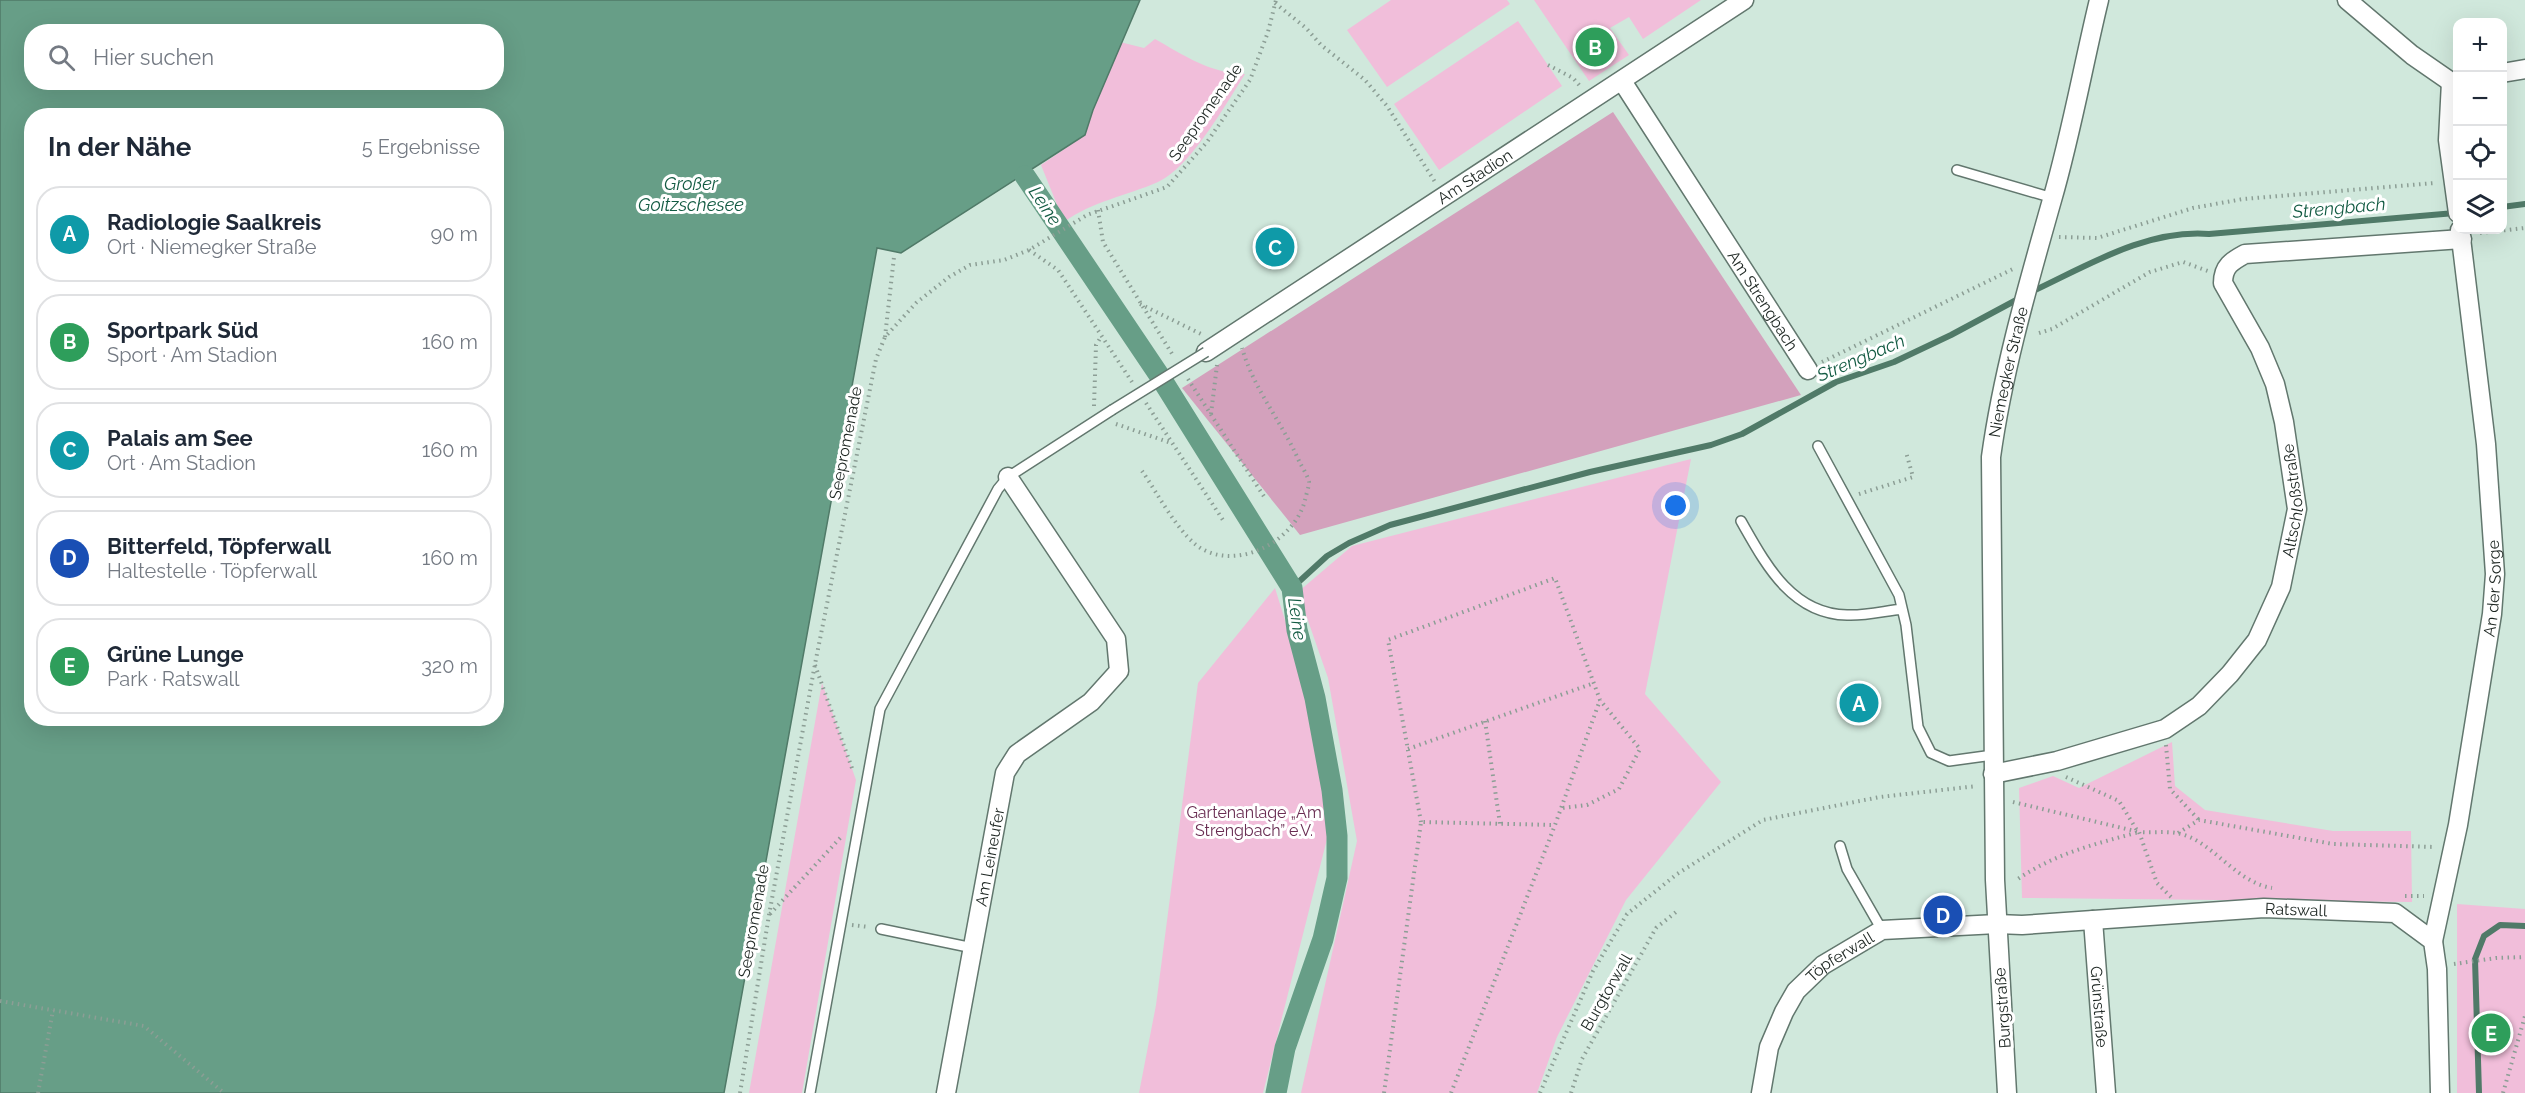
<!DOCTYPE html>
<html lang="de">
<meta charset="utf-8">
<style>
:root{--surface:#fff;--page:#f2f2f3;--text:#1f2937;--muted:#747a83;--line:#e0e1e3;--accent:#aa2e80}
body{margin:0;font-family:Raleway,sans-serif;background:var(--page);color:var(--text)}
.controls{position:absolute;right:18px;top:18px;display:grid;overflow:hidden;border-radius:12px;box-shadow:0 6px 24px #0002}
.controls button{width:54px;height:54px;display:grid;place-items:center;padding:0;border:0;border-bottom:2px solid var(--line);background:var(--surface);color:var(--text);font:30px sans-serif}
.you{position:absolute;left:1676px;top:506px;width:21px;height:21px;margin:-15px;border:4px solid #fff;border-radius:50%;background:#1a73e8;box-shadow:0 0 0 9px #1a73e833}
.badge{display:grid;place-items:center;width:39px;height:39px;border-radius:50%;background:var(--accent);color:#fff;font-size:20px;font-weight:700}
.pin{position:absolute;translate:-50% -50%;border:3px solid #fff;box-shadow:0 2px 6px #0006}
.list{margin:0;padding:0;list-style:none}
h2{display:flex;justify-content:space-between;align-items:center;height:78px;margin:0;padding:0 24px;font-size:26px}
h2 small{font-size:20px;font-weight:400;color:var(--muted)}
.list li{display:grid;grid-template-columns:39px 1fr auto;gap:18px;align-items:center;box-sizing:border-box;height:96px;margin:0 12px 12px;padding:0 12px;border:2px solid var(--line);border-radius:24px}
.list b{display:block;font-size:22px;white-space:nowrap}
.list p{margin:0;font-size:20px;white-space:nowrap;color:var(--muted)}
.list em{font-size:20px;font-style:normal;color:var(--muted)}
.icon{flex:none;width:33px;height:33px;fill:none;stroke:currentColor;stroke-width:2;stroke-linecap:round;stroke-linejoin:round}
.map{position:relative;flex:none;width:2525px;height:1093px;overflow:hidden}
.search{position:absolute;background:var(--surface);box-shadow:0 6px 24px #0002;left:24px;top:24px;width:480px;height:66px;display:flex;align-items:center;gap:15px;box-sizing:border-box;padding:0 21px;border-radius:24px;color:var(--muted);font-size:22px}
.panel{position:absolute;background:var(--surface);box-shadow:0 6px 24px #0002;left:24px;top:108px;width:480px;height:618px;border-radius:24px}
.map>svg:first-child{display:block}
.green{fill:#f1beda}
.forest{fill:#d3a1bc}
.water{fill:#679e87;stroke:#507a68;stroke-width:1.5;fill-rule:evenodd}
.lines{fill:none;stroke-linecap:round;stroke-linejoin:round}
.stream{stroke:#507a68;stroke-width:6}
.canal{stroke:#679e87;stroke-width:21}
.lane-casing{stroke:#62776e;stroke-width:12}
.street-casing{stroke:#62776e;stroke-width:21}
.path{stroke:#8c9e95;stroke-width:4;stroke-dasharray:1.5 4.5;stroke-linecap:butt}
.lane{stroke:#fff;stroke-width:9}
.street{stroke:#fff;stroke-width:18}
.lane-bridge-casing{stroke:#62776e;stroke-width:12;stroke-linecap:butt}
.lane-bridge{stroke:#fff;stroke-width:9}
.labels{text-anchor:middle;stroke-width:6;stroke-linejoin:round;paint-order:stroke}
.street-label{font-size:16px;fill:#1c2521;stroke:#fff}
.park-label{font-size:16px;fill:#692d52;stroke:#fff}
.water-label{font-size:18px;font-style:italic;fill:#135b43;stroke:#fff}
</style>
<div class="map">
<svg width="2525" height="1093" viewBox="0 0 2525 1093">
<rect width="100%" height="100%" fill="#d0e8dc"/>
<!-- green -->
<path class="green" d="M1391,0h116l3,4 -123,83 -40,-57z
M1534,0h167l-58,39 -14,-22 -19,11 19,27 -40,26z
M1518,21l44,65 -123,84 -45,-66z
M1155,39c28,16 57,35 90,35 -19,30 -55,94 -87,108 -32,14 -65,19 -94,40l-23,-57 44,-30 8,-25 27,-68 24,6z
M1691,459l-46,235 76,88 -95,118 -69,137 -20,56h-236l56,-252 -29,-163 -30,-86 54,-46z
M1275,588l28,90 28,145 -68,270h-124l17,-88 42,-322z
M822,683l34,97 -54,313h-53z
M2172,742l3,44 30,24 128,21h78l1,71 -390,-4 -3,-110 34,-12 26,12z
M2457,904l68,5v184h-68z"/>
<!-- forest -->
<path class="forest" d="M1613,112l188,283 -501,140 -118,-147z"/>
<!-- water -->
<path class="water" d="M0,0h1140l-47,110 -8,25 -184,118 -24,-5 -153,845h-724zM32,32h464v50h-464zM32,116h464v602h-464z"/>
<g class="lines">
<!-- stream -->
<path class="stream" d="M2502,207l23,-3
M2031,292c56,-26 115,-63 178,-58l246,-21
M1292,588l35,-32 22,-13 41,-18 200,-53 121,-27 31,-11 94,-52 58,-20 57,-27 69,-37
M2479,1093l-4,-134 9,-23 16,-11 25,1"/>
<!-- canal -->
<path class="canal" d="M1025,176l134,199 133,213 5,42 18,68 17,92 5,46v42l-14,61 -38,109 -9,45"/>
<defs>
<path id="lane" d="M1957,170l96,28
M1818,446l81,149 7,30 12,102 13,26 18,8 44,-6
M1741,521c24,42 50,93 106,94 18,1 37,-4 55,-6
M1840,846l7,23 35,61
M881,929l92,19
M810,1093l70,-384 118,-220 10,-12 104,-67"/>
<g id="street">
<path d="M2347,0l65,55 39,27"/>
<path d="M2502,73l23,-4"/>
<path id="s1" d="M1622,81l186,289"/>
<path d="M2451,82l-3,58 10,73"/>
<path id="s2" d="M1206,352l538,-352"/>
<path id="s3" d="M1993,774l64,-13 108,-32 34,-23 31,-32 27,-34 24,-53 16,-78 -13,-87 -9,-38 -15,-36 -37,-65c0,-17 9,-22 22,-29l217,-15"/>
<path id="s4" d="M2093,920l13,173"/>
<path id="s5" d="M2433,941l25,-116 34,-211 3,-40 -9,-130 -26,-214"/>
<path id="s6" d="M946,1093l59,-320 12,-19 74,-52 28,-31 -3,-32 -108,-162"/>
<path id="s7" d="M1761,1093l8,-46 15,-35 12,-21 27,-26 59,-35 115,-6 25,1 242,-17 131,5 38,28 4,28 3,124"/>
<path id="s8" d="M2007,1093l-12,-213 -4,-423c12,-87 37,-172 61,-257 19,-65 31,-134 47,-200"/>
</g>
</defs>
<!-- lane casing -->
<use href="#lane" class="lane-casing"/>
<!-- street casing -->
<use href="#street" class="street-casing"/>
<!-- path -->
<path class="path" d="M1275,3l31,25 15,17 44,35 22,26 48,76
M1548,65l25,13 7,8
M1098,210l5,32 71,115
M2480,233l45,-5
M2059,237l38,1 96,-30 50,-9 192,-16
M1029,250l29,20 74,112
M1140,304l61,30
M2039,333l13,-4 98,-57 33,-10 25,9
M885,337l9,-80
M1822,362l193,-94
M1188,379l77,119
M1146,403l77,117
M1094,406l2,-61 5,-8
M1211,414l6,-49
M1116,424l55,19
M1142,471c15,21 39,68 62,79 38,19 91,-10 101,-50 1,-5 4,-13 4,-18 -1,-6 -7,-15 -10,-21 -17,-39 -45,-71 -57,-113
M1859,494l54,-17 -7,-25
M815,665l38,106
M1485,721l15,103
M2166,745l4,44 29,31
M1408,749l186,-66
M2066,777l53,24 19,31
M2013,802l126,30c-44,12 -86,22 -124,49
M1421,822l-33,-182 167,-62 45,122 40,49 -21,40 -32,16 -25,3
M2178,833l21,-13 134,24 102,3
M2405,896h19
M2171,897l-14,-14 -18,-51c12,1 25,-1 37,1 35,5 58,49 96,55
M770,914l72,-78
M852,925l17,2
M2454,964l42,-6 29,-1
M0,1001l144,25 80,67
M38,1093l15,-83
M740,1093l29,-178 46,-251 61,-305 9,-22 31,-34 33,-26 21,-12 34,-5 25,-10 58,-35 80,-28 40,-45 43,-62 18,-48 8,-32
M1384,1093l37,-271 134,3
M1451,1093l104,-268 45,-125
M1540,1093l53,-122 34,-57 50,-40 86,-54 117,-23 97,-11
M1571,1093l11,-34 74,-131 20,-16
M2503,1093l22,-77"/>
<!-- lane -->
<use href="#lane" class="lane"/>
<!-- street -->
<use href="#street" class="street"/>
<defs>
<path id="lane-bridge" d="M1112,410l94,-58"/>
</defs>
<!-- lane-bridge casing -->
<use href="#lane-bridge" class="lane-bridge-casing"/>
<!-- lane-bridge -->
<use href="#lane-bridge" class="lane-bridge"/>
</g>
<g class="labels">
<!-- street labels -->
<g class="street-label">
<text transform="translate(1205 112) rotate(-55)" y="6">Seepromenade</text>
<text dy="6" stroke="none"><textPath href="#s2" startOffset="321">Am Stadion</textPath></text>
<text dy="6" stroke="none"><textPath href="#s1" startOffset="261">Am Strengbach</textPath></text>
<text dy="6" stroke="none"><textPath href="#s8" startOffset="723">Niemegker Straße</textPath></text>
<text transform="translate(845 443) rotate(-79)" y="6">Seepromenade</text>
<text dy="6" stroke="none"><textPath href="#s3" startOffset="453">Altschloßstraße</textPath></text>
<text dy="6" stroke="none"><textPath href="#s5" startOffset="358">An der Sorge</textPath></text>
<text dy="6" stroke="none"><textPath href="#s6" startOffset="240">Am Leineufer</textPath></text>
<text dy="6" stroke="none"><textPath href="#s7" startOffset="630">Ratswall</textPath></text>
<text transform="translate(753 921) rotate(-80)" y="6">Seepromenade</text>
<text dy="6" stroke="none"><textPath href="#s7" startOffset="165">Töpferwall</textPath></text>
<text transform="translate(1606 992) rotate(-60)" y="6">Burgtorwall</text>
<text dy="6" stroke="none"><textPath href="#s4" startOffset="87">Grünstraße</textPath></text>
<text transform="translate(2002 1008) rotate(-94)" y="6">Burgstraße</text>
</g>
<!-- park labels -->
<g class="park-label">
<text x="1254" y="818">Gartenanlage „Am<tspan x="1254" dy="18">Strengbach” e.V.</tspan></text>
</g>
<!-- water labels -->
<g class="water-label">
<text x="691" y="190">Großer<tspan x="691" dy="21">Goitzschesee</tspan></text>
<text transform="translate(1045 206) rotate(56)" y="6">Leine</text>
<text transform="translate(2339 208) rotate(-5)" y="6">Strengbach</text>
<text transform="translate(1861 358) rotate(-23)" y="6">Strengbach</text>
<text transform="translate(1297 619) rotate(82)" y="6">Leine</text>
</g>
</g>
</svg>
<div class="controls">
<button>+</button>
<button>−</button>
<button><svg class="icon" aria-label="locate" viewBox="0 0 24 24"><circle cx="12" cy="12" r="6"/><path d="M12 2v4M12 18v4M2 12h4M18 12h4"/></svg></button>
<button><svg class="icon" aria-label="layers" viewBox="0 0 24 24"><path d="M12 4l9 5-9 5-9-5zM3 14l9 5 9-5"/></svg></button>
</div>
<div class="you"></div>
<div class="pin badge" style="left:1859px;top:703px;background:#0f9aa8">A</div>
<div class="pin badge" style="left:1595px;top:47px;background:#2e9e5b">B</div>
<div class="pin badge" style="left:1275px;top:247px;background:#0f9aa8">C</div>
<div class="pin badge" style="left:1943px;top:915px;background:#1a4fb4">D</div>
<div class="pin badge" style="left:2491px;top:1033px;background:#2e9e5b">E</div>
<div class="search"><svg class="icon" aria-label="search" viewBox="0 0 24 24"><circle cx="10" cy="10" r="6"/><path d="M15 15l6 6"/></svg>Hier suchen</div>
<section class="panel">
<h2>In der Nähe<small>5 Ergebnisse</small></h2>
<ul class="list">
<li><span class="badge" style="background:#0f9aa8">A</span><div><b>Radiologie Saalkreis</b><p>Ort · Niemegker Straße</p></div><em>90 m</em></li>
<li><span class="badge" style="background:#2e9e5b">B</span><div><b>Sportpark Süd</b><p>Sport · Am Stadion</p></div><em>160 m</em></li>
<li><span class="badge" style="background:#0f9aa8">C</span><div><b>Palais am See</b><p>Ort · Am Stadion</p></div><em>160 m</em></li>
<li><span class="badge" style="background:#1a4fb4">D</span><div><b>Bitterfeld, Töpferwall</b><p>Haltestelle · Töpferwall</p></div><em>160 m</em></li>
<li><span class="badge" style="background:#2e9e5b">E</span><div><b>Grüne Lunge</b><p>Park · Ratswall</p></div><em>320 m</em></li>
</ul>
</section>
</div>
